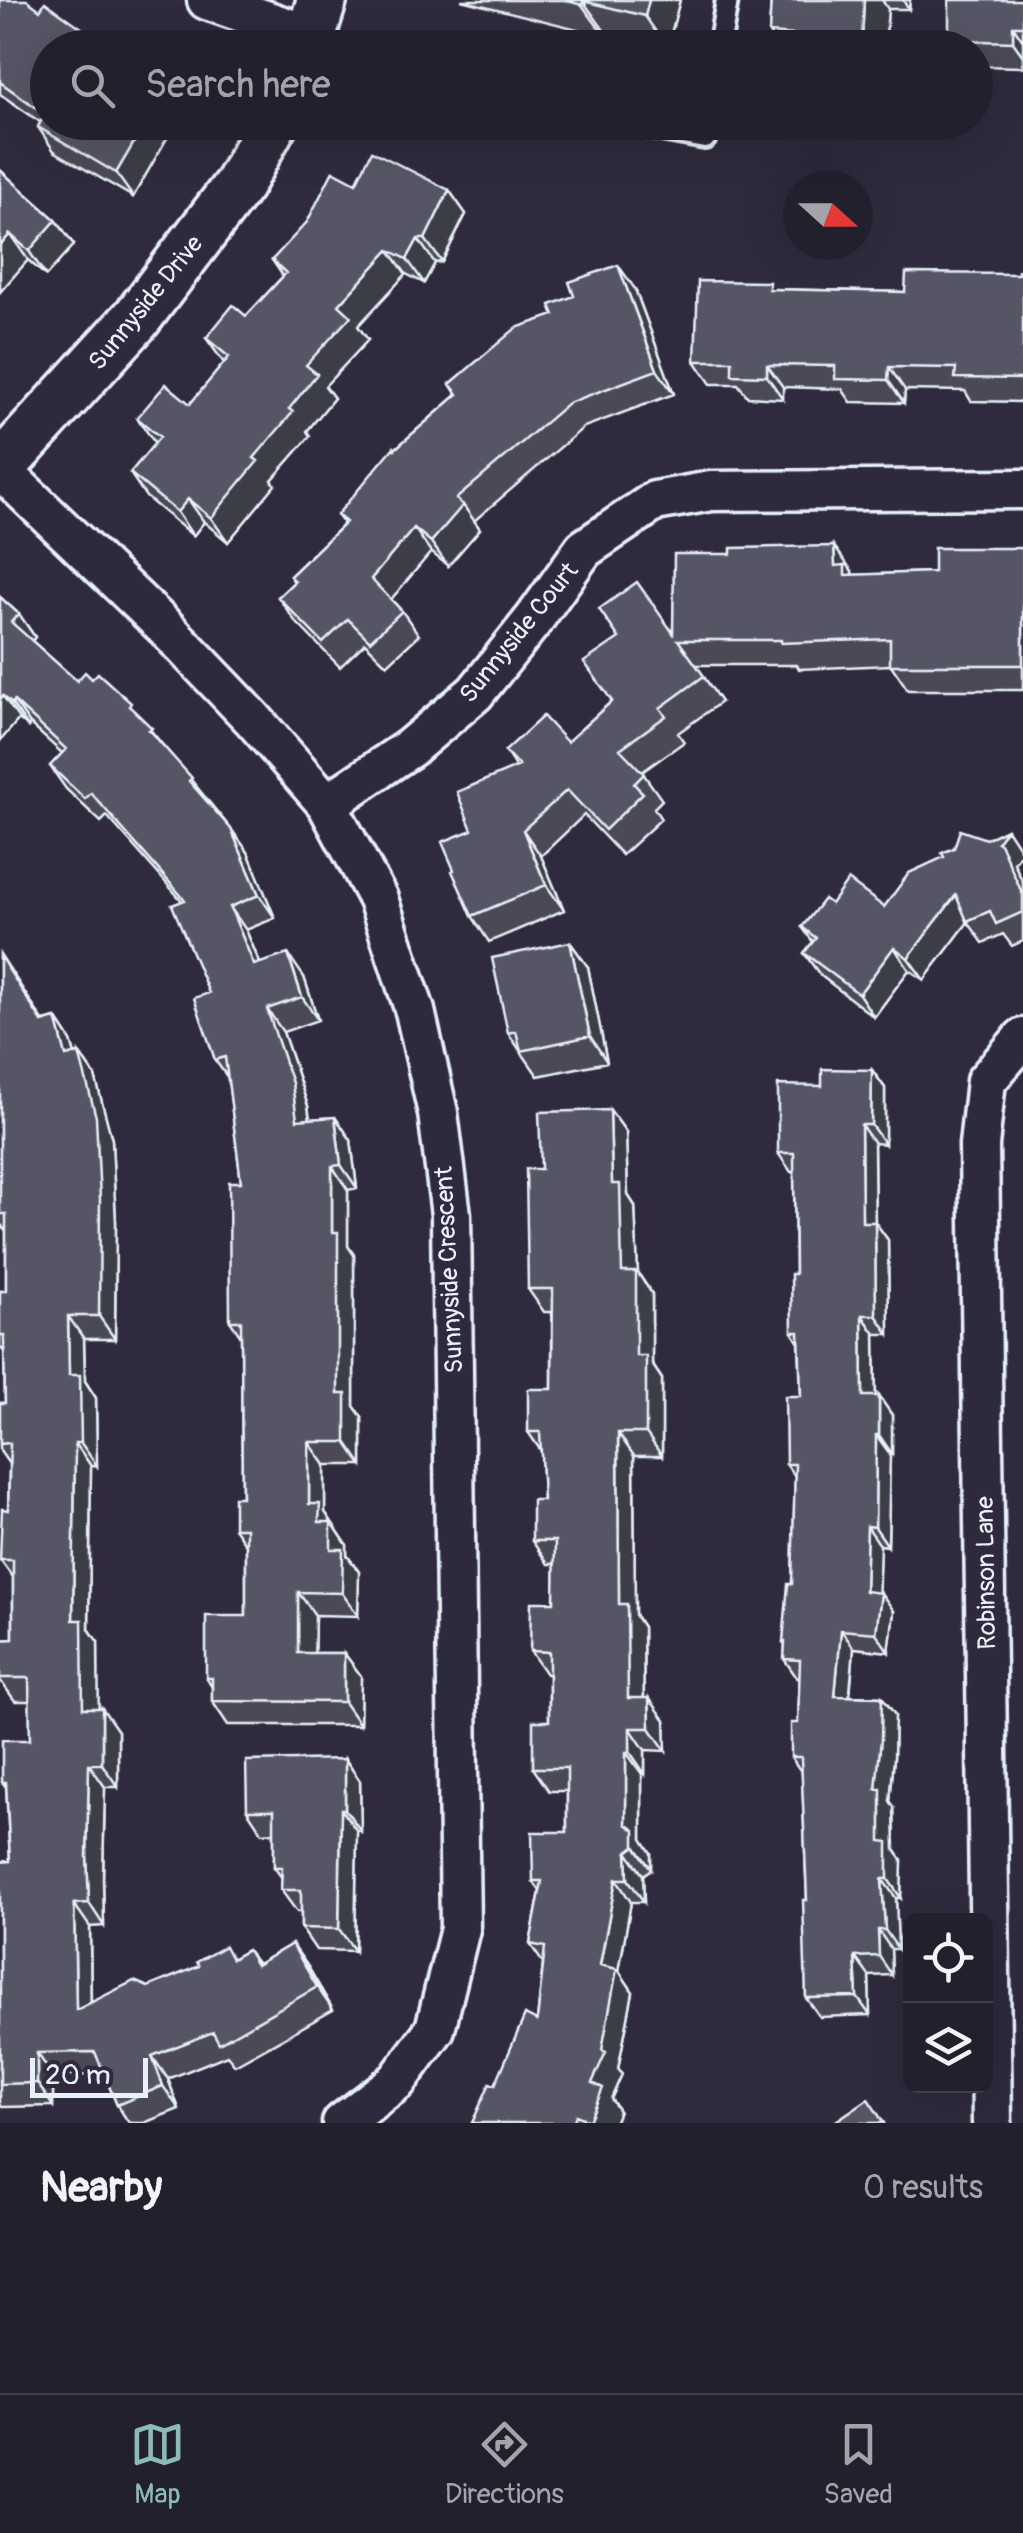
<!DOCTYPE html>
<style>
:root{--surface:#23202e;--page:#2b2836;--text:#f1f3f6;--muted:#a3a3aa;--line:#403e4a;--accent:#8bbbb9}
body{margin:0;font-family:Pangolin,sans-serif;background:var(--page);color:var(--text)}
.controls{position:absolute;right:30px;bottom:30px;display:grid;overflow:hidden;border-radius:15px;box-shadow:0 10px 40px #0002}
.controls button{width:90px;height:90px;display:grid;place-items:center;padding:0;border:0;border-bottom:2px solid var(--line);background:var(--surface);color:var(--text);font:50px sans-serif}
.compass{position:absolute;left:783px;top:170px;width:90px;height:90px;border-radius:50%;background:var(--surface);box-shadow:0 10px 40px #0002;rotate:111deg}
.scale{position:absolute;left:30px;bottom:25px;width:118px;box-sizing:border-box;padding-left:10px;border:5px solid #e8f1f8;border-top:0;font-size:28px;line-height:35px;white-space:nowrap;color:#e8f1f8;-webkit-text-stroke:8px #2f2a3d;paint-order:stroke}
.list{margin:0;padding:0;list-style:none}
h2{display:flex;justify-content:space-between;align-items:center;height:130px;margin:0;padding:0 40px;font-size:42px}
h2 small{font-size:32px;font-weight:400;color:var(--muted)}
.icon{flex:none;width:55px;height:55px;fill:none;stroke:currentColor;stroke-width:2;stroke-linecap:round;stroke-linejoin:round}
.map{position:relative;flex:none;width:1023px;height:2123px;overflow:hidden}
.search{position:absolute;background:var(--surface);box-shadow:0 10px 40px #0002;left:30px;right:30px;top:30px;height:110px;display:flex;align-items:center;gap:25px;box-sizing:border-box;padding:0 35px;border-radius:55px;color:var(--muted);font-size:38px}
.sheet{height:270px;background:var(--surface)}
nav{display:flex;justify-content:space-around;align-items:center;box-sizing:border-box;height:140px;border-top:2px solid var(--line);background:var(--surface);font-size:28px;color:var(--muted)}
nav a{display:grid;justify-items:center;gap:5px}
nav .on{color:var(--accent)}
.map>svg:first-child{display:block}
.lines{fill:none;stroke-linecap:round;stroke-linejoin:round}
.service-casing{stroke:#e8f1f8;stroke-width:28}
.minor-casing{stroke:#e8f1f8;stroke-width:45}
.tertiary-casing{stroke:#e8f1f8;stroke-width:55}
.service{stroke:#2f2a3d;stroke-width:20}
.minor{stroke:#2f2a3d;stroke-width:38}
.tertiary{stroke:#2f2a3d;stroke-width:48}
.wall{fill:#4b4957;stroke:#e8f1f8;stroke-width:2.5}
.shaded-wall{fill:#3d3c47;stroke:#e8f1f8;stroke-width:2.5}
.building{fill:#575565;stroke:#e8f1f8;stroke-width:2.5}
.labels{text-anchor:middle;stroke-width:8;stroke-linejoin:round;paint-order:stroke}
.street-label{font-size:25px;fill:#e8f1f8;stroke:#2f2a3d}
</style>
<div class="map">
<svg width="1023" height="2123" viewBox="0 0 1023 2123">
<rect width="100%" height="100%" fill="#2f2a3d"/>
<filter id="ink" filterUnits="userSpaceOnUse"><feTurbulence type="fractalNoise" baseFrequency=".01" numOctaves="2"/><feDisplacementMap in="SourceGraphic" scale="20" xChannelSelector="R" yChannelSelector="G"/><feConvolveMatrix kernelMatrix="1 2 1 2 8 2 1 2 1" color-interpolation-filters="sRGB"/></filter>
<g filter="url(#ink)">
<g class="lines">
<defs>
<path id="service" d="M311,36l32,12
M719,48l8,-48
M619,122l86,16 2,-16"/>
<path id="minor" d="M207,0l104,36
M0,469l165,158 88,92 74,85 51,95 37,112 23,102 13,102 9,714 -25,100 -38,52 -55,42
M327,804l83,-56 65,-55 60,-75 49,-69 71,-48 56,-10 312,-2
M992,2123l-13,-978 7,-64 37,-43"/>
<path id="tertiary" d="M307,48l15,-48
M0,468l137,-150 102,-134 34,-62"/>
</defs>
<!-- service casing -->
<use href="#service" class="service-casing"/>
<!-- minor casing -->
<use href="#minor" class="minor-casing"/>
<!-- tertiary casing -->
<use href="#tertiary" class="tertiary-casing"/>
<!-- service -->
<use href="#service" class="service"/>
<!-- minor -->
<use href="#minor" class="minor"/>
<!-- tertiary -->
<use href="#tertiary" class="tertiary"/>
</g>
<!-- wall -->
<path class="wall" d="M0,0l48,122h117l6,9 -38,66 -79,-46 -16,-24 2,-5 -40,-28z
M461,0h219l-13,48 -61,-15 -1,3z
M771,0h139l-1,9h-21l-3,39h-107l-9,-15z
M1023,0v67l-47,-1v-18h-22l-5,-8z
M0,170l56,50 18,25 -28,31 -18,-16 -28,32z
M356,183l93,7 17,24 -24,48 -7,1 -11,20 -18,-9 -48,52 10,14 -43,46 9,12 -27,33 3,5 -38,44 3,5 -47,57 -24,-20 -11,14 -47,-39 -16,-24 25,-30 -18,-25 53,-14 34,-41 -18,-25 40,-22 37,-40 -11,-16z
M1023,271v131l-52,-1 -6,-10 -60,-1 -1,13 -53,-1 -9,-13 -59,-2v12l-35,-2 -10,-13h-27l-16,-23 79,-72 131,3 113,-18z
M635,289l39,105 -90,33 -110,94 6,8 -32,37 -17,-14 -40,47 11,12 17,24 -32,30 -22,-22 -25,24 -45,-46 -17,-24 16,-15 -4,-6 54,-52 -7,-9 58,-66 62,-54 -7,-11z
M1023,548v142h-115l-17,-25 -92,4 -2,-4h-101l25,37 -43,31 6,9 -42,30 20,28 -8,8 7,11 -39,36 -38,-40 -43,41 23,54 -75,32 -17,-26 -18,-46 18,-40 44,-62 -11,-17 62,-9 45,-41 61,-68 179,-62v4l82,-3z
M0,597l19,17 16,23 -3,4 45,40 63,36 91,112 17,23 27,66 -29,12 14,33 44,14 14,43 -35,12 25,74 2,13 25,-2 16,23 6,48 -9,2v56l6,9v151l8,11v48h-37v47l22,33v10l12,17 -1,44 -43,-1 -1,38h30l17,23 -1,49h-132l-16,-24v-14l-6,-9 40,-62v-71l-12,-17 8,-31 -1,-160 -11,-16 11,-139 -13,-104 -13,-18 -6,-67 -27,-92 -75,-85 -6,6 -35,-33 -16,-23 12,-13 -32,-29 -2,3 -9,-8 -19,22z
M1022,852l-8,11 9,20v58l-11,5 -9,-12 -20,9 -15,-21 -44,58 -15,-10 -35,47 -54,-42 -16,-22 9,-11 -11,-15 29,-23 53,3z
M570,942l18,25 19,95 -69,14 -30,-43z
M0,954l43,67 13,-3 15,23 4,13 4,-1 16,23 17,64 4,82 -1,117h-31l1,42 11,17 1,68h-6l-2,163 9,13v66l20,23v56h-13l-2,91 1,48 -14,1 1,75 57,-15 85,-29 14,-8 11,14 34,-20 16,23 25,43 -98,55 -8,-10 -59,24 11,30 -35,14h-15l-12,-18 -12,-30 -52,1v30l-51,1 -2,-3v-242l10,-1 -4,-74 -4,-5 28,-42v-39h-15l-15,-21v-40l13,-1v-61l-13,-18 8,-50 1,-46 -9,-13v-48h5l-1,-51 -4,-6v-55h6v-59l-6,-9z
M872,1070l13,18v56l-11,-1 1,79 13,18 1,94h-14l1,62 16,19v39h-2l-2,92 -8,-1 -2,47 16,19 -5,41 -35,-4 -4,48 32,1 13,18 -1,43 -4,43 4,6 1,43 7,10 -1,38h-5l2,51h-7l1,26 -23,1 1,39 -50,2 -14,-19 1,-98 -5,-127 -11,-16 7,-34 2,-45h-3l-13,-19 1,-14 -2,-3 9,-58 3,-107 -9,-13 15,-68 -2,-53 -7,-11 3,-58 -1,-102h-3l-13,-19z
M610,1110l16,22 2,63 7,11 3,67 14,21v70l10,15v77h-28l1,159 8,12 1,71 21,22 1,31 -21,-1v24h-3v65l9,14v16l-8,6 1,27h-13l-12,69 14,21 -15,77 4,5 -11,25 8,12 -5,12h-142l65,-102 6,-58 -13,-19 10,-53 -7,-10 34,-49v-41h-18l-16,-23 16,-47v-47h-3l-16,-23 24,-49 1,-38h-7l-16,-23 11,-41 -2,-49 -13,-19 24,-43v-77h-8l-16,-23 13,-120z
M345,1759l15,22 1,50h-4l-2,120 -39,-1 -15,-22v-16h-4l-16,-22 1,-12 -8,-11v-35l-12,1 -15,-23z"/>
<!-- shaded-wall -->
<path class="shaded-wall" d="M649,0h31l-13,48 -22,-32z
M864,0h18l6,9 -3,39h-18l-5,-8z
M903,0h7l-1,9z
M583,1l23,32 -1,3 -23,-31z
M1013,26l10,15v15l-10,-14z
M146,122h19l6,9 -38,66 -17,-24z
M449,190l17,24 -24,48 -17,-23z
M56,220l18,25 -28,31 -17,-25z
M10,234l18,26 -28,32v-46z
M418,239l17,24 -11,20 -17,-24z
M389,250l17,24 -48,52 10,14 -43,46 9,12 -27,33 3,5 -38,44 3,5 -47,57 -17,-24 78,-109 17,-44 33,-60z
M618,265l17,24 39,105 -17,-24z
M767,365l16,22v12l-16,-23z
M889,367l16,23 -1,13 -16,-23z
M188,499l16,23 -11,14 -16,-24z
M463,505l17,24 -32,37 -17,-24z
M414,528l17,24 -43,51 -17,-24z
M834,546l18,25v5l11,15 -28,-25z
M19,614l16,23 -8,9 -16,-24z
M3,696l16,23 -19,22v-42z
M14,701l16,23 -2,3 -16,-23z
M231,829l17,23 27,66 -16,-23z
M1007,829l15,23 -8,11 9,20v12l-26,-53z
M523,830l18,26 23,54 -18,-25z
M956,895l12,27 -44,58 -16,-22z
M230,907l16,23 24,58 -16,-23z
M570,942l18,25 19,95 -17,-26z
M894,947l15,23 -35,47 -15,-23z
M288,954l16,23 14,43 -16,-23z
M267,1009l16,23 25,74 5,37 -16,-23z
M56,1018l15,23 11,38 -16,-23z
M79,1053l16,23 17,64 4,82 -1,117 -16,-23z
M872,1070l13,18v56l-14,-19z
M610,1110l16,22 2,63 7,11 3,67 14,21v70l10,15v77l-16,-23 -10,-77 -14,-84 -10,-88z
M335,1117l16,23 6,48 -16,-23z
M861,1125l13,18 1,97 -13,-18z
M332,1166l16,24v56l6,9v151l8,11v48l-16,-23 -8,-48 -6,-162z
M875,1222l13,18 1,94 -13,-19z
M862,1315l13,19 1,81 -13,-19z
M68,1316l16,23 1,42 11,17 1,68 -16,-23 -12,-68z
M879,1396l13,19v39l-13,-19z
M618,1433l16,23 1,159 8,12 1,94 -16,-23 -9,-94z
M876,1435l14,19 -2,92 -13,-19z
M309,1442l16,23v47l22,33v10l12,17 -1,44 -16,-23 -11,-44 -22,-45z
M75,1443l16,23 -2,163 9,13 1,89 -16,-23 -10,-88z
M867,1526l13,19 -2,65 -13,-19z
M298,1592l17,23 -1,61 -16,-23z
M881,1593l13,18 -5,41 -13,-19z
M841,1630l13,18 -6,66 -13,-18z
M344,1653l17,23 -1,49 -16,-23z
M882,1697l13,18 -1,43 -4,43 4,6 1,43 7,10 -1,38 -13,-19 -7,-38 -5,-52z
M649,1698l16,22 1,31 -16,-23z
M102,1708l16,23v56l-16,-23z
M630,1728l15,22v24l-15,-22z
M626,1752l16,22v65l9,14v16l-16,-23 -9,-22z
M345,1759l15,22 1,50 -16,-22z
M89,1764l16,23 -2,91 1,48 -15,-23 -2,-47z
M341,1809l16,22 -2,120 -16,-22z
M627,1852l16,23 1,27 -16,-23z
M616,1879l15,23 -12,69 14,21 -15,77 4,5 -11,25 8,12 -5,12h-23l-2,-2 3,-38 10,-33 -2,-85z
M882,1879l14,19 2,51 -13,-19z
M74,1904l16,23 1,105 -15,-22z
M878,1930l13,19 1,26 -13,-19z
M292,1944l16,23 25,43 -16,-23z
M855,1957l14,19 1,39 -13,-18z
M37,2053l16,23v30l-16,-23z
M152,2056l16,23 11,30 -16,-23z"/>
<!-- building -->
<path class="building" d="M0,0h27l13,10 5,-8 48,34 20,12h-65v74h98l-30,51 -78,-46 7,-13 -45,-32z
M564,0h85l-4,16 -62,-15 -1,4z
M771,0h93l-2,40 -93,-7z
M949,0h74v26h-10v16l-64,-2z
M372,151l77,39 -24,49h-7l-11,20 -18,-9 -50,55 12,11 -45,49 11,9 -28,35 4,3 -39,46 4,3 -47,57 -23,-19 -11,13 -47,-39 30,-36 -23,-19 29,-34 24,20 39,-47 -23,-19 27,-33 13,11 40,-43 -14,-13 35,-38 26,-51 23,12z
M0,170l56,50 -27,31 -19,-17 -10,12z
M618,265l39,105 -89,33 -112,96 7,6 -32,37 -17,-14 -43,51 31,32 -32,30 -22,-22 -25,24 -45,-46 17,-16 -5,-5 56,-54 -9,-7 57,-68 1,2 63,-55 -8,-10 66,-56 38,-13 -4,-10 24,-9 -5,-14z
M1018,271h5v108l-68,-1 1,-10 -67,-1 -1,13 -53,-1v-13l-68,-1v11l-35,-1v-14h-37l3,-80 71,1v7l136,3 1,-19 112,1z
M834,546l1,20 10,-1v10l89,-3v-24h89v117h-133v-26l-109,4v-3h-103l26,36 -44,32 6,8 -46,33 24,25 -10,10 9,9 -38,37 -38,-40 -44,40 23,55 -74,31 -20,-45 2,-1 -12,-28 30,-12 -15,-38 62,-26 -14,-15 38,-35 24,26 45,-41 -28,-39 35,-24 -20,-29 38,-27 36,51 1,-79h57v-6z
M0,597l19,17 -8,8 66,59 8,-9 7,7 6,-6 33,30 -2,3 23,22 -3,2 43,48 -3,3 42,48 28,66 -29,12 24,58 34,-11 14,43 -35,12 25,74 5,37 38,-3 6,48 -9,1v66h6v162h8v48h-37v62h11l-1,18h12v27h12l-1,44 -44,-1v61h46v49l-132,-1v-23h-6v-62h40v-88h-12v-31h8l-1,-176h-11l-1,-139h12l-16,-125 -10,3 -21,-62 15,-5 -37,-88 13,-5 -94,-107 -6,6 -35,-33 16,-17 -52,-48 -2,3 -9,-8 -3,3z
M1007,829l-10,13 3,1 23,52v17l-27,12 -6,-13 -23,10 -11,-26 -48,63 -14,-11 -35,47 -55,-41 12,-15 -14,-11 22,-28 7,5 17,-24 36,27 25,-34 35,-16 -2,-4 12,-5 6,-18 26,9z
M570,942l20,94 -69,15 -5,-20 -8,2 -16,-75z
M0,956l42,66 14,-4 10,38 13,-3 17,64 4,82 -1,117h-31l1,59h11l1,68h-6l-2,177h9l1,88h19v56h-13l-2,92 2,47 -15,1 2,106 58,-29 14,6 51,-21 -2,-4 28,-16 7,13 15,-9 9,15 36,-21 25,43 -98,56 -6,-11 -61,24 11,30 -46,19 -22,-53 -58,1v30l-37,1v-222l10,-1 -4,-79h-4v-42h28l-1,-62h-29v-38l13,-1v-79h-13l2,-51 6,1 2,-67 -10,1v-41h5l-1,-68h-4v-44h6v-77h-6z
M822,1069l50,1 -1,55h-10l1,97h13l1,93h-14l1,81h16v39h-3l-1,92 -8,-1 -2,65 16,2 -5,40 -35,-3 -6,66 47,1 -1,42 -5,50h5v52l7,1v37h-6l3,51h-7l1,26 -24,1 2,40 -51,1 -3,-98h4l-6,-143h-10v-34h7l2,-63 -16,-1 1,-17h-2l5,-58h4l3,-120h-9l-1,-68h16l-2,-64h-7l-1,-58h4l-1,-121h-16v-68l44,1z
M610,1110l2,74h8l2,88h14v84h10v77h-28l1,171h8l1,94h21l1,30h-20v24h-4v72l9,6v16l-8,6 1,27h-12l-16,86 17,4 -15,81 4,2 -14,31 11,5 -14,33 -13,-6 -3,8h-101l18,-40 5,2 30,-70 12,6 8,-74 -15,-3 12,-63h-9l-1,-49h35v-64h-34v-47h16v-69l-19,-1 1,-49h23l1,-61h-23v-41h11l-3,-68h-12v-43h24l1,-100h-25l-2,-120h15l-2,-57z
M345,1759v50h-4l-2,120 -38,-1v-38h-20l1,-23h-8v-57h-27l-1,-49z
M868,2099l16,24h-51z"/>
</g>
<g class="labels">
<!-- street labels -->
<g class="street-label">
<text transform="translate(145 302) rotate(-51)" y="9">Sunnyside Drive</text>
<text transform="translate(518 632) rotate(-51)" y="9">Sunnyside Court</text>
<text transform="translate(448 1270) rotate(-93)" y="9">Sunnyside Crescent</text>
<text transform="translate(985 1573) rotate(-91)" y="9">Robinson Lane</text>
</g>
</g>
</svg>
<div class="controls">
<button><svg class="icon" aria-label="locate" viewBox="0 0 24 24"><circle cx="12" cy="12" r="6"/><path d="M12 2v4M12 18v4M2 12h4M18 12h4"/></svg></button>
<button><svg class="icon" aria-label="layers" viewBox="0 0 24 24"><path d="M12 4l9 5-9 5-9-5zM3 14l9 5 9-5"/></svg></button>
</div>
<svg class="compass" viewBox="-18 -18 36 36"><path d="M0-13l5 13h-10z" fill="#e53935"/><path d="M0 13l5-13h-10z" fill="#a3a3aa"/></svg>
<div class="scale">20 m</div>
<div class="search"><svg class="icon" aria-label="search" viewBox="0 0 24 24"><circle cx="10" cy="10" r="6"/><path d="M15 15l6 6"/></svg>Search here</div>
</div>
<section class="sheet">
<h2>Nearby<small>0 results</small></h2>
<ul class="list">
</ul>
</section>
<nav>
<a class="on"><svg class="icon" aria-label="map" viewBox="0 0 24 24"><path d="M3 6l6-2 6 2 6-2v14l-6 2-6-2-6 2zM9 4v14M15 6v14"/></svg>Map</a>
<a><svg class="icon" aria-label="directions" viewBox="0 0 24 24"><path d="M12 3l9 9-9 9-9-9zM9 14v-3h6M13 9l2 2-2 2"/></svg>Directions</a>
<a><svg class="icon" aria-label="saved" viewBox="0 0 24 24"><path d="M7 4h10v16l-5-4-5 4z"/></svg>Saved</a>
</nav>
